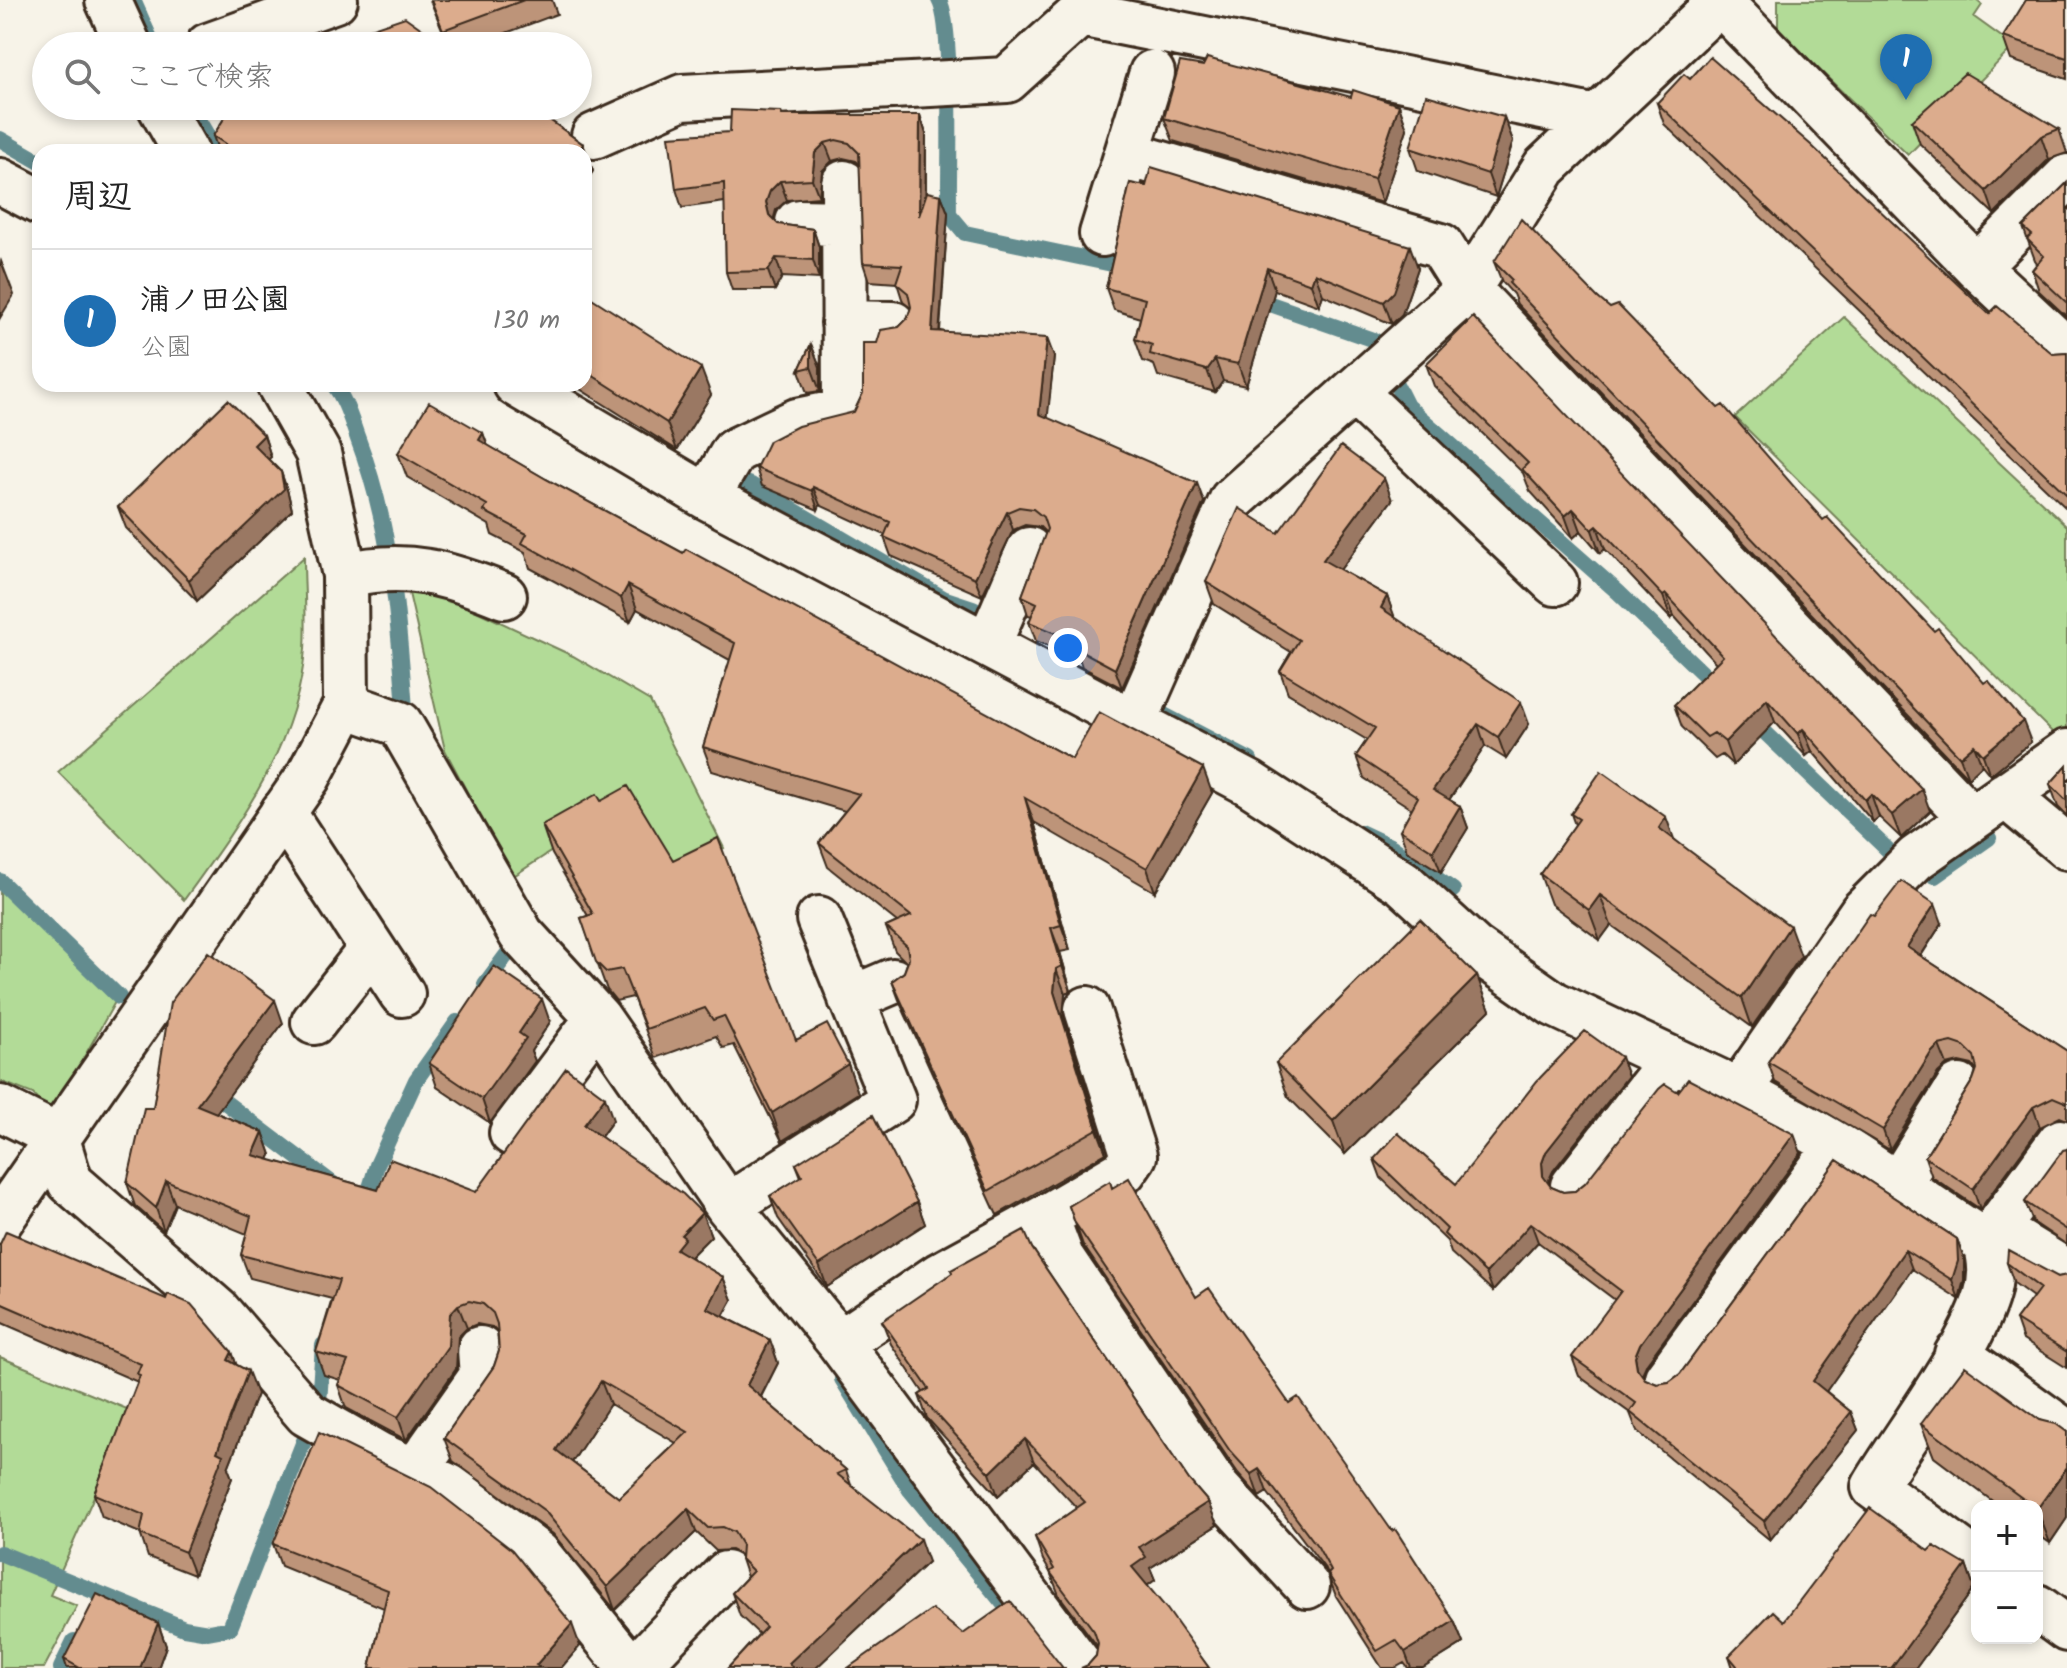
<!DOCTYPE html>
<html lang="ja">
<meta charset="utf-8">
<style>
:root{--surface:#fff;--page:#f2f2f2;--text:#222;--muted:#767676;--line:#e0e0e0;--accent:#1f6fb2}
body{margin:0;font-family:Kalam,"Klee One",sans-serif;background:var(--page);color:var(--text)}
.controls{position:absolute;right:24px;bottom:24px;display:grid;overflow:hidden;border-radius:16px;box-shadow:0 4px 12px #0003}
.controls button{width:72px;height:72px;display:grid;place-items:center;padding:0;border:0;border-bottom:2px solid var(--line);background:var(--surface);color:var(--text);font:40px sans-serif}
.you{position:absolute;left:1068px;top:648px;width:28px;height:28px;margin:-20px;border:6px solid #fff;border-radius:50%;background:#1a73e8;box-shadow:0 0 0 12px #1a73e833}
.badge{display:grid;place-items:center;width:52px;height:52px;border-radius:50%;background:var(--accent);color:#fff;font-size:26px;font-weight:700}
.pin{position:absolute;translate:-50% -66px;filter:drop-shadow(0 2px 4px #0008)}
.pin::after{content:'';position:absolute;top:42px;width:28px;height:24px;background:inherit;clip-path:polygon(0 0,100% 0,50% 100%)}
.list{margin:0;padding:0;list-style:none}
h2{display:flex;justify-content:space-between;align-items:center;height:104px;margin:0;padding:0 32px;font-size:34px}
h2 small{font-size:26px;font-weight:400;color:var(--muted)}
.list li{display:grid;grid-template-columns:52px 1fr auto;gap:24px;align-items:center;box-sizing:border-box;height:144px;padding:0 32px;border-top:2px solid var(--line)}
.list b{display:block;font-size:30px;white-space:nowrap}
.list p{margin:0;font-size:26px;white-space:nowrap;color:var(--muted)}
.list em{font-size:26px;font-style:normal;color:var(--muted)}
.icon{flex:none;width:44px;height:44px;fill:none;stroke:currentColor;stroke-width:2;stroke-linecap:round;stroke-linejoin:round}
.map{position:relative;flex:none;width:2067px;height:1668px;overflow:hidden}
.search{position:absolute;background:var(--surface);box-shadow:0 4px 12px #0003;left:32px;top:32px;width:560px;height:88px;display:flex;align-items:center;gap:20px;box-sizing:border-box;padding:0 28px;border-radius:44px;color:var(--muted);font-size:30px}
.panel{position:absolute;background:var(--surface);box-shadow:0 4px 12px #0003;left:32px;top:144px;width:560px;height:248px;border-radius:24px}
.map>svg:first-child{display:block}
.green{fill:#b2db97;stroke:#76825a;stroke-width:2}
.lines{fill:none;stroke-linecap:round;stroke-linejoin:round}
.stream{stroke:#648c8f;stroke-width:16}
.street-casing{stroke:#3b2a1e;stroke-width:50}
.secondary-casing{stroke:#3b2a1e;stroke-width:50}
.street{stroke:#f7f3e8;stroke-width:44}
.secondary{stroke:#f7f3e8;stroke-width:44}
.wall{fill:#bd9479;stroke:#3b2a1e;stroke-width:2;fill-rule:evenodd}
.shaded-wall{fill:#9a7863;stroke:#3b2a1e;stroke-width:2}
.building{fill:#dcac8d;stroke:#3b2a1e;stroke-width:2;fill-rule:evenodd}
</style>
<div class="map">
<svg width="2067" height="1668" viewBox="0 0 2067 1668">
<rect width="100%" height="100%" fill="#f7f3e8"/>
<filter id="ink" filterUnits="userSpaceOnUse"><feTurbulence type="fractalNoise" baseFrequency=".0125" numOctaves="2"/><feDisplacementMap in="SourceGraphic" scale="16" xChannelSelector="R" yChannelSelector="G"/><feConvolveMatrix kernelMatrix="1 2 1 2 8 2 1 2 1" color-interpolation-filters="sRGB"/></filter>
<g filter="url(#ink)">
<!-- green -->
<path class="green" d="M1778,0h198l6,5 -8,12 40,29 -106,109 -130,-125z
M1844,317l223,209v204l-10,7 -322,-320z
M304,557c0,31 3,62 1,92 -7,96 -67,176 -121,251l-126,-128z
M408,589l49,13 116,54 77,45 74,147 -47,23 -47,-71 -118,77 -67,-127z
M0,886l115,116 -63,112 -19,-20 -33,-13z
M0,1357l132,54 -82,184 27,11 -33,62h-44z"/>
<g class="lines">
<!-- stream -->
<path class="stream" d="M133,0l20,45
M939,0c15,25 9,175 10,214l16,19 166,35
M190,106l27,46
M0,139l40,23
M1250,297l124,43 33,66 211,186 100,96
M333,384c13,16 18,36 25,55 35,92 41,187 48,284
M723,477l28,8 192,113 30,10 20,15
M1101,682l149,78
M1750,718l139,133 46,25 54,-38
M1360,832l32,15 61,43
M0,881l119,116
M485,984l23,-31
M209,1090l128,97
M364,1207l13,-42 39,-85 41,-58
M842,1379l68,111 106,129
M0,1553l184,75 24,4 22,-4 89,-225 4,-58
M61,1668l13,-27"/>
<defs>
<path id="street" d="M108,0l21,46
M1720,2l257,265 90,84
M208,46l127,-46
M160,106l26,46
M594,136l88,-39 325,-17 73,-66 517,104
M1128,154l313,92 27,43 503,529
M798,222l46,1
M1102,234l50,-161
M1977,267l90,-90
M844,323l49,1
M516,384l191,113 542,286 154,100 71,65 80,56 185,87 99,54 148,98c5,19 6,35 0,54 -18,56 -80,137 -112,190l103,76
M1354,392l201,191
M707,497l27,-46 63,-30 48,-10 -1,-228
M345,575c61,-14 103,-2 159,21
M989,643l40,-93
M346,705l54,19 121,210 77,84 130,188 112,137 242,325
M1135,720l97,-220 236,-211 77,-122 177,-167
M2005,795l62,52
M283,812l119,182
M851,999l42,-18
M314,1022l58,-74
M1739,1091l123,-179 54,-54 151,-106
M0,1108l56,28 14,46 147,128 90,104 72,41 73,33 86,66 92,114
M512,1133l86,-115
M2067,1146l-7,-4 -74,101 27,-4 54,33
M1898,1185l61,-98
M1573,1186l99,-126
M728,1206l165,-106 -74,-181
M1046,1217l77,-45 11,-16 -47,-147
M840,1343l100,-68 106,-58 15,40 157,232 89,97
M1957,1354l110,79
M1667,1378l171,-233
M415,1471l67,-95 -2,-27
M2037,1607l30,22
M636,1668l90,-94"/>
<path id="secondary" d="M0,181l40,21
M0,1221l308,-444 38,-72 -1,-130 -27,-122 -39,-69"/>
</defs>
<!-- street casing -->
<use href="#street" class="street-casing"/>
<!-- secondary casing -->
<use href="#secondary" class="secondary-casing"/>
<!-- street -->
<use href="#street" class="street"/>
<!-- secondary -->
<use href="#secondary" class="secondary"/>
</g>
<!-- wall -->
<path class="wall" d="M430,0h122l5,14 -86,32h-22z
M2067,0v79l-56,-19 -8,-23z
M1351,97l48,8 8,24 -25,74 -209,-62 -9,-23z
M1657,103l396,251 14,-1v156l-403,-385z
M232,106h298l53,38 10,27 -9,13v-32h-365l-6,-16z
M783,115h137l6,19v60l15,1 7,18 -8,118 114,26 -7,61 157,84 -82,186 -40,-21 -3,-9 -43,-17 -7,-19 3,-6 -4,-1 -6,-19 24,-63 -6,-6 -15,-2 -12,5 -31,66 -91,-40 -7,-19 1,-2 -65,-30 -2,5 -56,-24 -6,-18 98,-56 9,-19 14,-50 22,-16 8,-8 4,-11 -8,-6 -6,-19 -28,-2 -6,-18 -3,-98 -4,-4 -13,-3 -11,3 -10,10 -3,26 -32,3 -11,10 -3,10 5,4 35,5 6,18v32l-37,-2 -7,13h-43l-6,-18 -1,-70 -43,6 -6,-19z
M1504,117l9,24 -17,56 -78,-26 -8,-23z
M1912,121l147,8 8,24 -18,6 -55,55 -74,-70z
M1130,183l288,85 -16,46 -10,10 -69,-29 -4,11 -44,-16 -29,96 -23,-5 -8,11 -57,-16 -4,-11 -11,-4 -8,-22 5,-21 -26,-8 -8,-22z
M2067,183v134l-28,-26 -7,-21 5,-7 -2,-3 -12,-33z
M1494,262l104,36 225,222 208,222 -41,33 -8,-10 -14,13 -451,-474 -4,-10 -11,-12z
M584,293l127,102 -34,55 -105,-66h12z
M811,344l9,23v24l-13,2 -8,-23z
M1426,364l504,447 -29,27 -22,-21 -6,5 -61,-71 -6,5 -31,-34 -42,43 -11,-10 -7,4 -33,-32 -8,-22 42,-42 -42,-47 -3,3 -66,-70 -5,4 -19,-22 -8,7 -43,-47 -7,-18 -89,-87z
M483,433l4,12 59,34 137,74 389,206 140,34 -57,99 -121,-70 36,128 -10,2 11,39 -6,2 -2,24 43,136 -109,62 -96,-210 -9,-24 12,-9 3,-9 -12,-12 -9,-24 11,-5 -69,-55 -9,-24 26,-32 -133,-40 -9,-24 27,-87 -93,-51 -7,13 -100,-54 -5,-16 -33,-17 -3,-10 -82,-48 -9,-24z
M264,435l7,22 -3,2 13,13 7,21 4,17 -95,91 -71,-73 -8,-21z
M1392,500l-52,70 47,26 7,21 135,107 -23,35 -21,-13 -36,54 11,6 8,22 -27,44 -34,-21 -7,-21 12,-21 -48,-31 -8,-22 11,-16 -79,-47 -8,-22 11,-19 -77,-48 -8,-22 72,-49z
M2067,765v51l-9,-9 -8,-23z
M601,801l72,59 123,180 52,24 10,29 -76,48 -48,-96 -11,3 -7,-12 -60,22 -23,-61 -17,4 -9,-11 -26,-72 7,-2 -36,-62 -10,-29z
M1571,814l104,26 126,116 -49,71 -141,-102 -11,15 -49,-36 -11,-30 35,-49z
M1874,916l68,7 -21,33 146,95v69l-7,-3 -20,10 -60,82 -48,-32 -7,-20 48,-77 3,-10 -4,-5 -13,-3 -12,3 -9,8 -48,77 -115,-68 -7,-20z
M1477,976l13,34 -145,144 -57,-57 -12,-34z
M550,1022l-19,29 4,10 -45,62 -53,-36 -8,-24z
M283,1023l-67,90 47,19 8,23 -2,5 109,30 98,2 137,-72 -12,17 101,76 9,23 -20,20 1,3 31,18 9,23 -9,16 47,24 8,23 -17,34 85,73 5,15 77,77 -112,106h-88l31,-34 -19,-18 -8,-23 15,-16 -6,-18v-4l-10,-5 -15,1 -20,-19 -81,78 -62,-76 -100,-73 -9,-23 50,-72 5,-15 -2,-19 -5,-5 -15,-3 -10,4 -9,9 -2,32 -50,71 -60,-32 -8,-23 2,-5 -16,-5 -8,-23 16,-53 -82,-21 -9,-23 6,-21 -72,-30 -11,27 -29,-25 -8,-23 26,-75zM610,1404l66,39 -57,55 -47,-36z
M1628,1076l-75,95 -5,11 3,5 12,5 12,-1 10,-8 93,-91 123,61 -154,210 -5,11 3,5 12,5 12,-2 11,-8 157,-214 120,79 7,19v22l-5,19 -47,-30 -86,122 25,21 7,18 -88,110 -133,-109 -7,-18 -51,-37 -7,-19 43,-57 -77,-58 -45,49 -42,-38 -4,-12 -66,-63 -7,-19 82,25z
M2067,1149v96l-34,-23 -8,-20z
M796,1164l121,38 8,22 -98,63 -49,-69 -8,-22 31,-19z
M1112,1187l84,110 93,106 165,218 9,22 -40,25h-15l-4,-5 -9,5h-13l-46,-72 -10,-26 -59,-78 -8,5 -21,-24 -155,-228 -14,-39z
M0,1244l232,108 4,12 21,30 -29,74 4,10 -38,97 -46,-18 -8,-24 -38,-16 -8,-23 44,-112 -138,-60z
M1032,1248l157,232 19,22 9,23 -67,43 5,12 -8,6 62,82 -121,-3 8,-9 2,-9 -39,-52 -9,-23 -7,-12 -8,-23 42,-29 -43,-46 -36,34 -71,-78 -8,-23 4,-3 -32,-48 -9,-23z
M2007,1263l51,14 9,-2v93l-44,-28 -7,-20 17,-23 -19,-14z
M2040,1420l27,12v86l-17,25 -13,-9v-28h-38l-65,-49 -13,-33z
M273,1544l307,102 -19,22h-191l14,-60 -103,-42z
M1929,1551l37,14 8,23 -58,80h-183l-4,-12 55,-35z
M158,1623l8,23 -8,22h-91l-3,-9z"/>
<!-- shaded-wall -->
<path class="shaded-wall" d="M1399,105l8,24 -25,74 -8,-24z
M920,115l6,19 -1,100 -6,-18z
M1504,117l9,24 -17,56 -8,-23z
M2041,136l8,23 -55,55 -8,-23z
M825,143l7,18 -10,10 -3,26 -7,-18 3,-26z
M583,144l10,27 -9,13v-32h-6z
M780,181l7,19 -11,10 -3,11 -4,-6 -3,-13 4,-11z
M941,195l7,18 -10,136 -6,-18z
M813,229l6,18v32l-6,-19z
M1410,246l8,22 -16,46 -10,10 -8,-22z
M776,258l6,19 -7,13 -7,-19z
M1,261l13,34 -14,23v-54z
M1267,268l8,22 -29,96 -8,-22z
M1315,273l8,22 -4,11 -8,-22z
M1047,338l7,19 -8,76 -7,-19z
M811,344l9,23v24l-9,-24z
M1215,359l8,22 -8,11 -8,-22z
M701,368l10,27 -34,55 -10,-27z
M483,433l9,24 -13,-17z
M264,435l7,22 -10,9 -7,-21z
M281,472l7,21 4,17 -95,91 -8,-21z
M1384,478l8,22 -61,82 -8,-22z
M1197,483l7,19 -82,186 -7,-19z
M813,487l7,18 -2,5 -6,-19z
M1573,509l8,22 -8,7 -8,-22z
M1007,512l6,18 -31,66 -7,-18z
M1597,526l8,23 -5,4 -8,-23z
M628,585l9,24 -7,13 -9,-24z
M1666,594l8,22 -3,3 -8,-23z
M1387,596l8,22 -14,-10z
M1767,699l8,23 -42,43 -8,-23z
M1521,702l8,22 -23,35 -8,-22z
M2023,721l8,21 -41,33 -7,-20z
M1478,724l7,22 -44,66 -8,-22z
M1803,729l9,22 -6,5 -8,-22z
M1974,745l8,20 -14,13 -8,-21z
M1203,768l9,25 -57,99 -8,-24z
M1922,789l8,22 -29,27 -9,-23z
M1871,794l8,23 -6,5 -8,-22z
M1025,798l9,24 36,128 -9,-25z
M1460,806l8,22 -27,44 -8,-21z
M1666,817l11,30 -18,-19z
M1600,895l11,30 -11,15 -11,-30z
M1935,904l7,19 -28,43 -7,-19z
M1790,926l11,30 -49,71 -10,-29z
M1051,928l9,24 11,39 -9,-25z
M1056,969l9,24 -2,24 43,136 -9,-24 -43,-137z
M1477,976l13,34 -145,144 -12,-33z
M542,999l8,23 -19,29 4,10 -45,62 -8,-24 37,-66z
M275,1000l8,23 -78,105 -8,-23z
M1939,1045l8,20 -9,8 -48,77 -7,-20 48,-77z
M1621,1057l7,19 -75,95 -5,11 2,13 -7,-19 -1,-13 4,-11z
M848,1064l10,29 -76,48 -10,-28z
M605,1097l8,23 -21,28 -8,-23z
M2033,1107l7,20 -60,82 -7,-20z
M263,1132l8,23 -10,23 -8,-23z
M1794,1134l7,19 -154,210 -5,11 2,13 -7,-19 -2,-12 5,-12z
M166,1181l9,23 -11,27 -8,-23z
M917,1202l8,22 -98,63 -8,-22z
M702,1213l9,23 -20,20 2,5 -17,-12 5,-14z
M1531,1223l7,19 -45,49 -7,-18z
M1957,1239l7,19v22l-5,19 -7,-19z
M1905,1250l7,19 -92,131 -7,-19z
M723,1277l9,23 -17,31 -8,-23z
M458,1305l9,23 -9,9 -2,32 -50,71 -8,-23 52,-103z
M770,1340l8,23 -23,45 -8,-23z
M232,1352l8,23 -12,-15z
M248,1371l9,23 -29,74 4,10 -38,97 -9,-23 32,-100z
M601,1381l9,23 -45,69 -9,-23z
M1851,1412l7,18 -88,110 -6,-19z
M1025,1439l9,23 -36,34 -8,-23z
M2067,1467v51l-17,25 -13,-34z
M1259,1469l8,23 -8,5 -8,-23z
M1208,1502l9,23 -67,43 5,12 -14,10 -9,-23 7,-20z
M688,1509l8,23 -81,78 -8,-23z
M920,1539l8,23 -112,106h-25l-2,-5z
M1966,1565l8,23 -58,80h-25z
M1454,1621l9,22 -40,25h-12l-6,-16z
M158,1623l8,23 -8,22h-18z
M572,1624l8,22 -19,22h-23l-2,-3z"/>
<!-- building -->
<path class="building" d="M431,0h93l-81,30z
M2026,0h41v58l-64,-21z
M405,17l41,29h-118l3,-4z
M1710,57l101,88 178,169 8,-8 56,48 14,-1v142l-410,-392 27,-29 6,5z
M1207,58l144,39 2,-7 46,15 -25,74 -210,-61 16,-56 23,4z
M1965,73l94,56 -18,7 -55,55 -74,-70z
M1426,95l78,22 -16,57 -78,-26z
M232,106h298l53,38 -5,8h-340l-25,-16z
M731,110l50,2 1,3h138l-1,101 8,-24 14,3 -9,136 115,7 -8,76 158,69 -82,186 -39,-21 2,-6 -49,-20 8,-19 -15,-7 25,-67 -4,-12 -10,-8 -14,-2 -12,5 -32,66 -91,-41 6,-15 -77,-35 -1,4 -56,-23 13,-27 29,-15 56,-14 9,-19v-50h14l4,-13 18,-3 8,-8 4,-12 -3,-14 -12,-10 6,-18 -39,-2 -4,-110 -10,-10 -13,-3 -11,3 -10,10 -3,26 -32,2 -10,10 -4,11 3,13 9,9 35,5v31l-37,-2 -8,13 -42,1 -2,-89 -48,6 -7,-53 61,-4z
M1151,167l259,79 -16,46 -10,10 -69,-29 -4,11 -44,-16 -29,96 -23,-5 -8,11 -57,-16 2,-9 -17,-6 10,-40 -39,-11 24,-105 16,3z
M2067,183v120l-35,-33 12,-14 -17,-17 5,-4 -9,-8z
M1521,219l77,79 12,10 8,-3 100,103 5,-3 100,115 4,-3 107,114 4,-3 46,55 4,-3 35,41 -40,34 -9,-10 -14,12 -451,-474 3,-3 -18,-18z
M584,293l117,75 -34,55 -83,-53z
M1473,317l449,472 -30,26 -21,-21 -6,6 -62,-71 -5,5 -31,-35 -42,43 -11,-9 -7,4 -33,-32 49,-49 -57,-62 -3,2 -66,-70 -5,4 -19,-21 -8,7 -43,-47 6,-6 -102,-99z
M811,344v23l-12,3z
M228,400l36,35 -10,10 27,27 3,17 -95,91 -71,-73z
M429,402l54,31 -4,7 67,39 137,74 3,-4 386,210 27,-47 104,56 -56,100 -122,-70 36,127 -10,3 11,38 -6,3 -2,23 43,137 -109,62 -96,-210 12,-9 5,-13 -2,-13 -21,-19 25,-11 -92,-73 40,-49 -156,-47 32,-104 -107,-58 -7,13 -99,-55 5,-9 -43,-23 3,-6 -89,-52z
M1341,446l43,32 -61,82 64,36 -6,12 140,94 -23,35 -20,-13 -45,66 27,16 -27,45 -33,-21 18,-33 -62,-41 19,-28 -95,-57 19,-31 -93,-58 33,-74 39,25z
M2067,765v36l-17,-17z
M1601,771l65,46 -7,11 131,98 -48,72 -142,-103 -11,15 -49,-36 39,-55 -8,-5z
M628,786l45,74 45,-22 78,202 31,-16 21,40 -76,49 -48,-97 -11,4 -8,-12 -59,21 -24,-60 -16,3 -10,-10 -15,-44 12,-4 -51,-89 55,-31 4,7z
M1901,881l34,23 -28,43 160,104v52l-14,-6 -20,10 -60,82 -48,-32 48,-77 4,-11 -3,-13 -10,-10 -12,-4 -13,3 -8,8 -48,77 -115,-68 102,-148 4,2z
M1420,919l57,57 -144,145 -57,-58z
M208,952l67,48 -78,105 66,27 -10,23 125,35 12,-31 86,33 90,-124 39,29 -21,28 99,69 19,19 -21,22 4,3 -9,11 47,28 -16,31 63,32 -23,45 99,85 -9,4 83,65 -131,124 4,5h-65l38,-41 -34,-34 21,-22 -12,-12 1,-14 -8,-13 -11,-5 -15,1 -20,-19 -81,78 -62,-76 -101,-73 50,-72 5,-15 -2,-27 -4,-11 -10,-9 -14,-3 -11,4 -8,9 -2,32 -50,71 -60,-32 10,-24 -32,-9 23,-72 -98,-25 10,-39 -85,-35 -10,27 -29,-25 17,-75h9l17,-105zM601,1381l87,51 -69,66 -63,-48z
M494,966l48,33 -23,34 7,5 -44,61 -53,-36z
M1585,1031l36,26 -75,95 -4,11 1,13 8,11 12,5 12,-1 10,-8 74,-94 6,-5 13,8 10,-13 106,55 -154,210 -5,12 2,12 8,11 12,5 12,-2 11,-8 157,-214 120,79 1,22 -6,19 -47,-30 -92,131 38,31 -87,109 -134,-109 6,-9 -64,-46 49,-66 -90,-68 -45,50 -42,-39 3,-5 -73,-70 24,-26 58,51 81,-103z
M873,1115l44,87 -98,63 -49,-69 32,-20 -6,-12z
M2067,1149v81l-42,-28 38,-52z
M1129,1178l67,119 13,-9 80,115 9,-6 94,134 3,-2 59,92 -49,31 -9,-12 -19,11 -49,-77 3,-3 -13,-24 -59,-78 -8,5 -21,-23 -155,-228 -6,-17 41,-25 2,7z
M1024,1230l8,18 157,232 19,22 -69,45 7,10 -14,10 35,42 42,59h-128l7,-3 8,-9 2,-13 -4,-12 -44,-59 4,-3 -19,-32 50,-35 -60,-63 -35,34 -71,-78 10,-6 -47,-68 70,-48 -1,-3z
M6,1231l160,68 2,-5 23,10 41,48 -4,8 20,11 -31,81 6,3 -38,97 -45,-18 4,-19 -50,-21 46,-119 -3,-1 4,-10 -141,-61v-59z
M2008,1250l50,27 9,-2v77l-51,-32 24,-32 -33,-25z
M1965,1366l75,54 16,4 11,8v35l-30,42v-3h-4l-112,-82z
M319,1432l112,55 81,63 60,74 -36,41 5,3h-171l18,-78 -115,-46z
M1870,1508l59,43 5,-5 32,19 -74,102 -1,1h-155l1,-2 -8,-10 44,-45 11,10z
M97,1594l61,29 -18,45h-60l-16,-9z
M1010,1601l53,67h3h-218l84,-59 31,25z"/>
</g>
</svg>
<div class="controls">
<button>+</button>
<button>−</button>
</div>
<div class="you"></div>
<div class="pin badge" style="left:1906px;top:100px">1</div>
<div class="search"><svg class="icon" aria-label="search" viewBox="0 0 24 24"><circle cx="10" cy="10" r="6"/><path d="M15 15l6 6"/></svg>ここで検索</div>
<section class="panel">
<h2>周辺<small></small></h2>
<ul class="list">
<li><span class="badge">1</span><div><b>浦ノ田公園</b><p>公園</p></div><em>130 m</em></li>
</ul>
</section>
</div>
